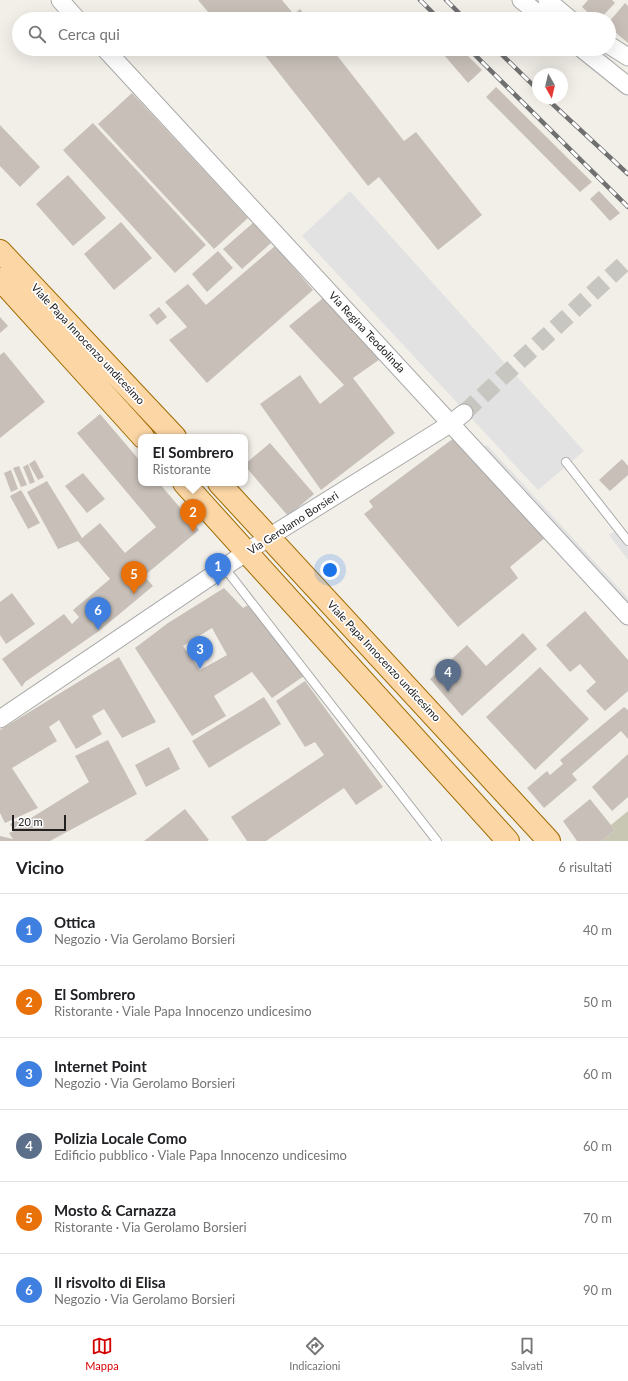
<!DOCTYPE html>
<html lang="it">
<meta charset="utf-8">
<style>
:root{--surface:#fff;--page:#f2f2f2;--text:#202124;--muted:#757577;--line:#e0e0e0;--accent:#d40000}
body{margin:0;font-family:Lato,sans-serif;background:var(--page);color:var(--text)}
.compass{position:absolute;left:532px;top:68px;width:36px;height:36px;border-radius:50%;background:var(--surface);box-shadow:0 4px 16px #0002;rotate:172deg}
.scale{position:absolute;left:12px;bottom:10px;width:54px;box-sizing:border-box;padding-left:4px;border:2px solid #222;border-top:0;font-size:11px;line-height:14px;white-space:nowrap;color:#222;-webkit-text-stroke:3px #fff;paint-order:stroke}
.you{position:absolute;left:330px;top:570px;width:14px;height:14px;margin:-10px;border:3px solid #fff;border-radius:50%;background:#1a73e8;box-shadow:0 0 0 6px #1a73e833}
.badge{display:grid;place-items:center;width:26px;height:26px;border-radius:50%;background:var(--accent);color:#fff;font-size:13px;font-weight:700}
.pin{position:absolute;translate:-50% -33px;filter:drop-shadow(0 1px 2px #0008)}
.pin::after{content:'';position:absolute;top:21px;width:14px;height:12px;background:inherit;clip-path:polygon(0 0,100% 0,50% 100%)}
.popup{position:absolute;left:138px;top:434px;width:110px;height:52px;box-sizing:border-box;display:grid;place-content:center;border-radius:8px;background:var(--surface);filter:drop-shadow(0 1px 3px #0005);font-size:13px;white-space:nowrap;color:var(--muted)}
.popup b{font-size:15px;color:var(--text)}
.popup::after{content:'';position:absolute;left:50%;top:100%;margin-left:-8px;border:8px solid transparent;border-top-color:var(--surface)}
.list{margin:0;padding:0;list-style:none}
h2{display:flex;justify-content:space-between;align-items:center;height:52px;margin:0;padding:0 16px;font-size:17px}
h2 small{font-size:13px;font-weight:400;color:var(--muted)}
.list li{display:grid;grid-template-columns:26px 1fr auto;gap:12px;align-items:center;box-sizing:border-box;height:72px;padding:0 16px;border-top:1px solid var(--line)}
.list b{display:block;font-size:15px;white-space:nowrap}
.list p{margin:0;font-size:13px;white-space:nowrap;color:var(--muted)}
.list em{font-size:13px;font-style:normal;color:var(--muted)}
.icon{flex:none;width:22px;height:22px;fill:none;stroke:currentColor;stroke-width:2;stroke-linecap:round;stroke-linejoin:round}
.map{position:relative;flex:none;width:628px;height:841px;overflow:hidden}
.search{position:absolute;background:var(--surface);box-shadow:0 4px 16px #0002;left:12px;right:12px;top:12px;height:44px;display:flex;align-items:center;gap:10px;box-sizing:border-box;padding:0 14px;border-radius:22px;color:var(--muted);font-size:15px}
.sheet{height:484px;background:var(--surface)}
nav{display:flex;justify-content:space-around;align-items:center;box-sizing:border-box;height:56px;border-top:1px solid var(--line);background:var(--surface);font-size:11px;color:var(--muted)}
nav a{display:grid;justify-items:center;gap:2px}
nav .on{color:var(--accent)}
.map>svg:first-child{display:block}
.construction{fill:#c7c7b4}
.parking{fill:#e2e2e2}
.building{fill:#c7bfb8;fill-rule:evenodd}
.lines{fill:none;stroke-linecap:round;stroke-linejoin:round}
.street-tunnel{stroke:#c8c6c1;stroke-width:17;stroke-dasharray:17 8;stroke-linecap:butt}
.lane-casing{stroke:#a9a9a9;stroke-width:10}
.street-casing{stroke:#a9a9a9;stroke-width:19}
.primary-casing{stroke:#a06b00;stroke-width:24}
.lane{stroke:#fff;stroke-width:8}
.street{stroke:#fff;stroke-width:17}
.primary{stroke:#fcd6a4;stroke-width:22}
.rail-casing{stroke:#707070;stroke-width:4.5}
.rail{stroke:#fff;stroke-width:3;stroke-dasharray:9;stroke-linecap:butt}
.labels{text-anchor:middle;stroke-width:3.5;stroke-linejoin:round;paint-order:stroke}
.street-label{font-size:11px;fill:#222;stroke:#fff}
</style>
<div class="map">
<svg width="628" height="841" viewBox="0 0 628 841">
<rect width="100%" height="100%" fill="#f2efe9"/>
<!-- construction -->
<path class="construction" d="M628,811v30h-26l13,-11 -4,-5z"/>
<!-- parking -->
<path class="parking" d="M350,191l234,260 -46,39 -236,-254z
M487,445l141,153v8l-145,-158z
M615,531l13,16v13l-19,-25z"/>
<!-- building -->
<path class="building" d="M198,0h84l10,12 -9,7h-69z
M588,0h24l3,3 -15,16h-5l-13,-12z
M625,3l3,3v37l-19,-16v-5z
M300,9l8,10h-20z
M260,49h72l72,92 12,-9 66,83 -44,35 -59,-73 -11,9z
M439,49h22l21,21 -14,13z
M496,87l96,95 -12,10 -94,-95z
M132,93l116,125 -34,31 -116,-125z
M93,123l113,122 -31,28 -112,-123z
M0,125l40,42 -20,20 -20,-21z
M68,175l38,43 -33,28 -37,-42z
M599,191l21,22 -10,8 -20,-22z
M121,222l31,36 -38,32 -30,-36z
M253,223l18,20 -29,26 -19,-20z
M275,246l38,44 -106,93 -38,-43 18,-13 -22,-25 23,-18 18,21z
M218,251l15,17 -26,24 -15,-18z
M328,294l55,63 -30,21 42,55 -74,57 -61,-86 40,-29 20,29 24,-19 -55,-59z
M159,307l8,10 -10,8 -8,-10z
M0,317l8,9 -8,7z
M4,352l41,50 -45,36v-83z
M100,414l41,48v21h18l40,47 -55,46 9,10 -54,45 -74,51 -3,5 -20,-28 62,-45 8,10 7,-7 -6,-7 37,-31 -32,-38 -20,8 -31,-57 20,-11 35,57 18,-15 25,30 31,-26 -79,-94z
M458,435l88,102 -36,30 8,11 -60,49 -94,-113 9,-7 -4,-6z
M270,443l44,51 -26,22 -43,-50v-2z
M622,459l6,7v9l-18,16 -11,-11z
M35,460l9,17 -6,3 -9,-16z
M28,464l7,18 -5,2 -7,-17z
M19,466l8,19 -6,2 -8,-19z
M11,470l7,19 -7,3 -7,-19z
M83,473l22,26 -18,14 -22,-27z
M21,490l19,33 -12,6 -18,-33z
M224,588l19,20 7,-4 54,72 -32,22 -20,-26 -38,24 12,20 -34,20 -57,-88 33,-25zM212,628l15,27 -27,15 -17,-24z
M12,593l23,31 -29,20 -6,-9v-33z
M585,611l43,49v31l-23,20 -19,-20 10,-9 -16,-18 -10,8 -24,-27z
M523,633l14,16 -75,67 -32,-37 37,-34 19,21z
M119,657l37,65 -34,16 -18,-29 -12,7 10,18 -26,15 -17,-29 -10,7 8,14 -45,27 26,40 -33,15 -5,-10v-83z
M540,667l49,52 -54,51 -49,-53z
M305,681l78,106 -27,18 -12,-17 -78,53h-19l-16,-24 93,-62 -9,-13 -10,5 -29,-46z
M264,697l17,27 -72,44 -17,-27z
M624,707l4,3v29l-7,-8 -49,43 5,6 -33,28 -17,-20 20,-17 3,4 13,-11 -3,-4z
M108,740l29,54 -87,47h-50v-5l13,3 -4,-6 5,-2 -4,-7 8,-4 5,3 66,-41 -14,-26z
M169,747l11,22 -34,18 -11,-22z
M628,754v43l-16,14 -20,-24z
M590,799l25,31 -13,11h-25l-14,-20z
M185,809l24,31 -2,1h-63z"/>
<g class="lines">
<!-- street-tunnel -->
<path class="street-tunnel" d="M464,413l164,-153"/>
<defs>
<path id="lane" d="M566,462l62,79
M224,567l213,274"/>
<path id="street" d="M60,0l17,19
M521,0l24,19
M547,0l23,19
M609,45l19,12
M105,49l523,567
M582,49l46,37
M0,719l269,-182 181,-113 14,-11"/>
<path id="primary" d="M0,251l175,186
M0,279l143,158
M184,483l324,358
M219,483l330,358"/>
</defs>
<!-- lane casing -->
<use href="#lane" class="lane-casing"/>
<!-- street casing -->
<use href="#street" class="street-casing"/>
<!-- primary casing -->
<use href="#primary" class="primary-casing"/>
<!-- lane -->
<use href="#lane" class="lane"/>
<!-- street -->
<use href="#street" class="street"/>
<!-- primary -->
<use href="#primary" class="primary"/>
<defs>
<path id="rail" d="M420,0l19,19
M446,0l19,19
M469,49l159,158
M496,49l42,41
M546,98l82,76"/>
</defs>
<!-- rail casing -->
<use href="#rail" class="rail-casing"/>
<!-- rail -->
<use href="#rail" class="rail"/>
</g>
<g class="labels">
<!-- street labels -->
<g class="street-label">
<text transform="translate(367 332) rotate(47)" y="4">Via Regina Teodolinda</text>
<text transform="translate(88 344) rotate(47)" y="4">Viale Papa Innocenzo undicesimo</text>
<text transform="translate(293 523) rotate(-33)" y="4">Via Gerolamo Borsieri</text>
<text transform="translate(384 661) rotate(47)" y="4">Viale Papa Innocenzo undicesimo</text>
</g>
</g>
</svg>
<svg class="compass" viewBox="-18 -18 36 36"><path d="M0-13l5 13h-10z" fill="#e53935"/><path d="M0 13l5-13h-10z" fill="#757577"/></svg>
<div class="scale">20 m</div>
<div class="you"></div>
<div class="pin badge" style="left:218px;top:586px;background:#3f7fe0">1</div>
<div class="pin badge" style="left:193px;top:532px;background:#e8710a">2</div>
<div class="popup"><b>El Sombrero</b>Ristorante</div>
<div class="pin badge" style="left:200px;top:669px;background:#3f7fe0">3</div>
<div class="pin badge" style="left:448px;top:692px;background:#5c6f8a">4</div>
<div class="pin badge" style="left:134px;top:594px;background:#e8710a">5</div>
<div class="pin badge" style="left:98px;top:630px;background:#3f7fe0">6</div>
<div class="search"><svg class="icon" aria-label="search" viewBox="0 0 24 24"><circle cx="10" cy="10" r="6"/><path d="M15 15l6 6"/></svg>Cerca qui</div>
</div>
<section class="sheet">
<h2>Vicino<small>6 risultati</small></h2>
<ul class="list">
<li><span class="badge" style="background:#3f7fe0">1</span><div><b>Ottica</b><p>Negozio · Via Gerolamo Borsieri</p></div><em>40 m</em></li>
<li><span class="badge" style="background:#e8710a">2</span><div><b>El Sombrero</b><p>Ristorante · Viale Papa Innocenzo undicesimo</p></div><em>50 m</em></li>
<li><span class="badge" style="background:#3f7fe0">3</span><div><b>Internet Point</b><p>Negozio · Via Gerolamo Borsieri</p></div><em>60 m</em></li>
<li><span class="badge" style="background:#5c6f8a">4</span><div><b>Polizia Locale Como</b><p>Edificio pubblico · Viale Papa Innocenzo undicesimo</p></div><em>60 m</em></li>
<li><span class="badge" style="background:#e8710a">5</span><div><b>Mosto &amp; Carnazza</b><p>Ristorante · Via Gerolamo Borsieri</p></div><em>70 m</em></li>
<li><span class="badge" style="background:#3f7fe0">6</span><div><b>Il risvolto di Elisa</b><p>Negozio · Via Gerolamo Borsieri</p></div><em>90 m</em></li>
</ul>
</section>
<nav>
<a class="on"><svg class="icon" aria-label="map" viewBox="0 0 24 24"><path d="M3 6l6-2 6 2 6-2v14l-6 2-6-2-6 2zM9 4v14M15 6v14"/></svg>Mappa</a>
<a><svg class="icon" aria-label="directions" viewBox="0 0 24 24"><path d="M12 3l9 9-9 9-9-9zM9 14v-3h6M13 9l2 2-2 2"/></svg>Indicazioni</a>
<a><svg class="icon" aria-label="saved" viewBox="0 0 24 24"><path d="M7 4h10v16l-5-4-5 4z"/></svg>Salvati</a>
</nav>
